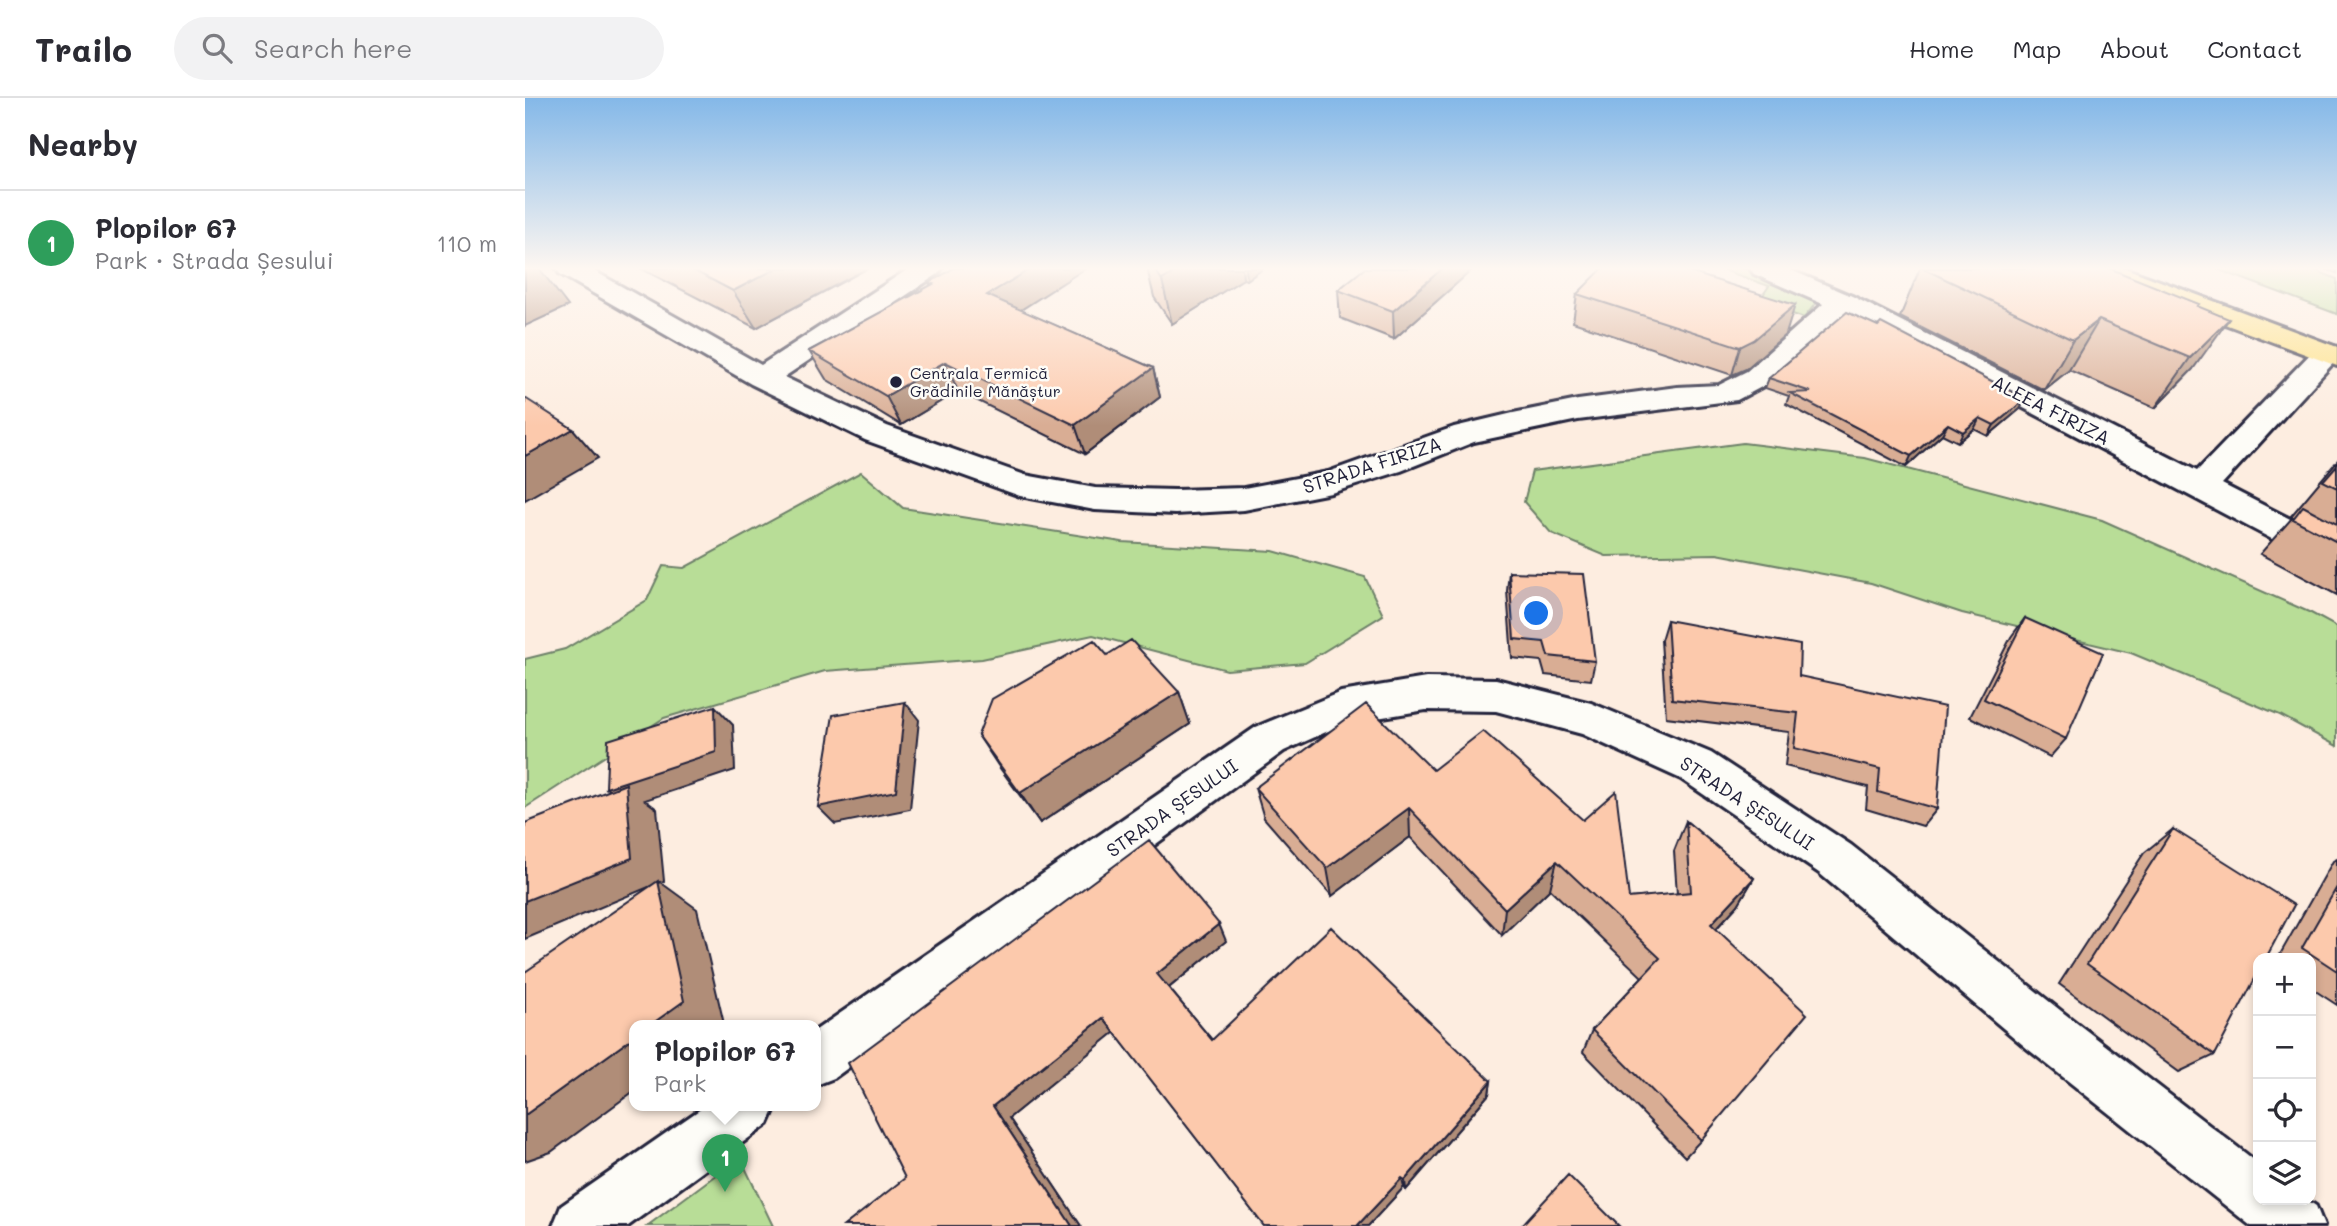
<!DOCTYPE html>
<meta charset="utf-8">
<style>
:root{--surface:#fff;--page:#f2f2f3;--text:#2b2b33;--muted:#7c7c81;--line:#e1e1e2;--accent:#2563eb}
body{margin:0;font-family:Mali,sans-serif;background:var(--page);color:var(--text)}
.controls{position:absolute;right:21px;bottom:21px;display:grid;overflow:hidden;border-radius:14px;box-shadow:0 4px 10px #0003}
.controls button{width:63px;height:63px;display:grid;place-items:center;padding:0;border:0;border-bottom:2px solid var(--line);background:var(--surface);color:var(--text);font:35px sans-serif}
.you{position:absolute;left:1012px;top:516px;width:24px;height:24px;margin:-18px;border:5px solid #fff;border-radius:50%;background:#1a73e8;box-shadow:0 0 0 10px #1a73e833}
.badge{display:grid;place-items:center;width:46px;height:46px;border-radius:50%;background:var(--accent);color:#fff;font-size:23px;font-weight:700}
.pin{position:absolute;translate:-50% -58px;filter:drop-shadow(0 2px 4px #0008)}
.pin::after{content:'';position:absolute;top:37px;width:24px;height:21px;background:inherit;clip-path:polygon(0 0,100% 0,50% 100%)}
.popup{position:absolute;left:104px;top:922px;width:192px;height:91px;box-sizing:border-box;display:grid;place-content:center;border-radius:14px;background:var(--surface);filter:drop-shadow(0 2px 5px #0005);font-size:23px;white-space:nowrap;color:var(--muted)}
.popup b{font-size:26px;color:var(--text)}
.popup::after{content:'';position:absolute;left:50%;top:100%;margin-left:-14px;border:14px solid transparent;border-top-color:var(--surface)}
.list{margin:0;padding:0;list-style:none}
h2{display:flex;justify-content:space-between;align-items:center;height:91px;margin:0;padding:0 28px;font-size:30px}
h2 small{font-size:23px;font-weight:400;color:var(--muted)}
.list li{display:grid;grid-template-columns:46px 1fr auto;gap:21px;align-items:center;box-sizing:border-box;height:105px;padding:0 28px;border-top:2px solid var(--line)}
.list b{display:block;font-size:26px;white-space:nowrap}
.list p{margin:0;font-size:23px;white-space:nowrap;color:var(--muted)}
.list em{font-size:23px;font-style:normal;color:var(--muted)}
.icon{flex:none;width:38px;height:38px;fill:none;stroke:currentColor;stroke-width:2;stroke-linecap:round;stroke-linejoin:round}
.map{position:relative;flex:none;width:1812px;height:1128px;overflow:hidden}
header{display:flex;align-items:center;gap:42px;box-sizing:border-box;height:98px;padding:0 35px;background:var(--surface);border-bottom:2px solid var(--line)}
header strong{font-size:33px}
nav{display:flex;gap:38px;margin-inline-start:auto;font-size:24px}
.search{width:490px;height:63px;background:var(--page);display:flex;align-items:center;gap:18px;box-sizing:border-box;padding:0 24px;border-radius:38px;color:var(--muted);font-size:26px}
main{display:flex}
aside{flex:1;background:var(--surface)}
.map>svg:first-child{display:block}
.green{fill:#b8dd97;stroke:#6d8069;stroke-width:2}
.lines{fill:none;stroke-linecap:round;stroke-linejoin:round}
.street-casing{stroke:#22223b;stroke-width:6}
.primary-casing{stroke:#22223b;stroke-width:6}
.street{fill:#fdfcf7;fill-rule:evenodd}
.primary{fill:#fde080;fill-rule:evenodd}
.wall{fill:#d9ad94;stroke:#22223b;stroke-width:2}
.shaded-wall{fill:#b08d78;stroke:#22223b;stroke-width:2}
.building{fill:#fcc9ac;stroke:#22223b;stroke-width:2}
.poi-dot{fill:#22223b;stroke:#fdfcf7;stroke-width:2.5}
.labels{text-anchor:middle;stroke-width:5;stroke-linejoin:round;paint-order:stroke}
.far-poi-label{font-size:16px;fill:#22223b;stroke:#fdfcf7;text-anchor:start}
.street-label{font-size:19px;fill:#22223b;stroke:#fdfcf7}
</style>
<header>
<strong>Trailo</strong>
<div class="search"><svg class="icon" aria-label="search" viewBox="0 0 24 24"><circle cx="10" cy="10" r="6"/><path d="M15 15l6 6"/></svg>Search here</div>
<nav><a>Home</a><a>Map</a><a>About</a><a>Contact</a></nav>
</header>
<main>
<aside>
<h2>Nearby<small></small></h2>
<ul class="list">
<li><span class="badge" style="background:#2e9e5b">1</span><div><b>Plopilor 67</b><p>Park · Strada Șesului</p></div><em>110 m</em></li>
</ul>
</aside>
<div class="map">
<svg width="1812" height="1128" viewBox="0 0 1812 1128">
<rect width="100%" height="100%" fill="#fdede0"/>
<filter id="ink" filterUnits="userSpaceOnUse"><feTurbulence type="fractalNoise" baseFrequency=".0143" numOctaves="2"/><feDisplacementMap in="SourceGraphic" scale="14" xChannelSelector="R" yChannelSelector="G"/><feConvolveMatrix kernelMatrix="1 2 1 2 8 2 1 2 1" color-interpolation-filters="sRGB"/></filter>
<g filter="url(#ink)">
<!-- green -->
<path class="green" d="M1193,170h24l79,29 -17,21 -46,-16 11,-16z
M1689,170h96l27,11v35z
M1218,345l122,15 237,62 209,93 26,14v119l-57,-31 -149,-62 -169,-40 -91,-30 -154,-29 -111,2 -55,-23 -27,-31 8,-31z
M336,374l42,36 219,34 151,9 92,26 18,38 -78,48 -78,7 -134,-35 -111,24 -157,12 -161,47 -139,90v-149l40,-10 82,-49 16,-34 21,2z
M215,1059l33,69h-126z"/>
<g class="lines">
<defs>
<path id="street" d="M31,170h33l172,97 149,-97h32l-4,6 -154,103 103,49 138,49 70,13 80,2 69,-2 84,-16 126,-45 59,-14 65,-13 99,-13 42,-2 28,-14 76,-67 -69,-30 -4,-6h36l66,28 345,175 120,-124 10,-3 10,3v12l-115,125 115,59v28l-12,-4 -480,-253 -76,69 -32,17 -159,20 -104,22 -73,29 -70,22 -87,17 -69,4 -80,-4 -75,-14 -155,-56 -114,-56 -191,-110z
M901,580l70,1 95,24 120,50 140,92 214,169 193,149v37h49l9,6 8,20h-73l-222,-176 -210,-177 -138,-94 -99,-45 -86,-23 -70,-1 -80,13 -62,28 -450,327 -18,7v-55l440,-303 85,-35z
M180,1008h71l-8,18 -140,102h-75l8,-20z"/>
<path id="primary" d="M1562,170h38l212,79v19l-246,-92z"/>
</defs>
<!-- street casing -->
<use href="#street" class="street-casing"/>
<!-- primary casing -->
<use href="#primary" class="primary-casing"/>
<!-- street -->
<use href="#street" class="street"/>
<!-- primary -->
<use href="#primary" class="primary"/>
</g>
<!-- wall -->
<path class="wall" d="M115,170h228l-112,60z
M622,170h117l-17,12 -4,-1 -71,45 -18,-27z
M949,170l-80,71 -54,-21 -2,-28z
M1395,170h189l88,38 -4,63 -38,39 -86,-38 -25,20 -144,-73z
M1798,170h14v5z
M404,185l91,27 133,58 7,29 -75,57 -127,-63 -57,34 -75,-46 -17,-28 122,-65z
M1052,196l209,40 -40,35 -14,6 -159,-53z
M1244,280l251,31 -32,27 -14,-7 -16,13 -16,-8 -36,33 -120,-63 3,-8 -24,-8z
M1812,363v134l-77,-41 33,-37 -2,-1z
M984,474l86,89 -4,19 -46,-5 -4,-14 -29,-3 -5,-67z
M1500,520l41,121 -16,18 -80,-40 41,-80z
M1142,522l132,56 138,133 -14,17 -57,-17 2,-22 -83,-21 4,-34 -123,-15 -5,-77z
M582,557l72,37 11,32 -150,99 -41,-56 -21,-32z
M908,672l196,128 48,-4 -3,-43 12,-30 68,57 -16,27 -22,24 -15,211 -16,17 -102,-105 9,-22 50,-53 -92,-88 -48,46 -92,-98 -78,59 -68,-78 -9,-30z
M1648,731l42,226 -36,17 -120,-88 85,-131z
M1812,761v146l-26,-17v-30h-33l55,-97z
M701,843l-57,47 43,52 279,41 -2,13 -83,96 -2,-3 -36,39h-104l-150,-194 -105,86 72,108h-237z"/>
<!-- shaded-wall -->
<path class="shaded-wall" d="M0,170h14l29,38 -43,20z
M252,170h91l-112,60 -23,-37z
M507,170h54l-87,56 -12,-29z
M656,170h61l1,11 -71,45 -10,-44z
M721,170h18l-17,12z
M918,170h31l-80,71 -1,-28z
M1270,207l-9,29 -40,35 -14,6 8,-28z
M1704,221l-36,50 -38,39 35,-50z
M1574,222l-30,50 -25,20 29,-50z
M420,264l13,29 -57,34 -15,-29z
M628,270l7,29 -75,57 -10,-29z
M1501,301l-6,10 -32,27 6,-11z
M1455,320l-6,11 -16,13 5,-10z
M1423,326l-6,10 -36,33 5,-11z
M48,331l25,29 -73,42v-44z
M654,594l11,32 -150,99 -20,-30z
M380,604l14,18 -9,89 -75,15 -17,-17z
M190,608l18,19 2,45 -90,30 12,9 7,72 -4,1 37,27 27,115 -2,2h-73l9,-143 -133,56v-38l103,-96 -22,-17z
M884,710l1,29 -78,59 -5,-28z
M1032,763l-7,28 -48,46 3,-26z
M1229,780l-16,27 -42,45 15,-26z
M694,826l7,17 -60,49 -9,-16z
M578,920l12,14 -106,86 72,108h-9l-79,-120z
M109,939v54l-83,61 -26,9v-46z
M966,983l-2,13 -83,96 -1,-10z
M877,1080l2,9 -36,39h-11z"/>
<!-- building -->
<path class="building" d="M164,170h88l-44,23z
M429,170h78l-45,27 166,73 -78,57 -130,-63 -59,34 -77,-45 124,-67 -4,-1z
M629,170h27l-19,12z
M840,170h78l-50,43 -55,-21z
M1078,170h74l118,37 -41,35 -14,7 -163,-53z
M1397,170h187l90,36 -2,2 32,13 -39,39 -91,-38 -26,20z
M1322,214l31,14 3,-3 145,76 -32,26 -14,-7 -17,14 -15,-8 -37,32 -121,-63 21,-1 -42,-14z
M0,300l48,31 -48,27z
M1812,367v23l-14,-7z
M1778,408l34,18v18l-44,-23z
M984,474l75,2 11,87 -47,-5 -4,-14 -30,-3z
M1500,520l78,35 -37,86 -82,-40z
M1142,522l133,25 -1,31 146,31 -8,102 -59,-17 2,-23 -86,-21 4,-35 -126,-14z
M569,542l13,15 24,-15 48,52 -159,101 -42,-58 14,-36z
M380,604l-9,89 -78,16 15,-92z
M841,606l67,66 50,-39 100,89 33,-29 13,107 62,-6 -5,-71 68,57 -43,46 96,90 -106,126 -109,-110 68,-72 -103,-97 -52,48 -96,-101 -82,60 -72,-80z
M190,608l1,46 -110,36 2,-48z
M101,686l6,74 -107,43v-78z
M1648,731l121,76 -28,53h-8v15l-43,82 -128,-91z
M624,742l70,84 -62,50 55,66 119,-113 160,154 -86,99 -3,-2 -45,48h-93l-161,-208 -110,88 79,120h-228l61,-48 -57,-115z
M133,783l26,120 -35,25h-15v11l-109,78v-143z
M1812,789v84l-35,-23z
M1043,1077l51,51h-98z"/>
</g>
<!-- sky -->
<linearGradient id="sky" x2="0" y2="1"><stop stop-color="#84b8e8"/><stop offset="0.52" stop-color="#fef7f1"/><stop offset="1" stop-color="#fef7f1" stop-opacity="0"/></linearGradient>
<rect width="1812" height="328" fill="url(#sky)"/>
<!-- markers -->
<circle class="poi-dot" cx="371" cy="284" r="7"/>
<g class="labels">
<!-- far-poi labels -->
<g class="far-poi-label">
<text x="385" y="281">Centrala Termică<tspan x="385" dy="18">Grădinile Mănăștur</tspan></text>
</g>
<!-- street labels -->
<g class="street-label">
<text transform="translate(1526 312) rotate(27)" y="7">ALEEA FIRIZA</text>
<text transform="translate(847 367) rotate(-18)" y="7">STRADA FIRIZA</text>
<text transform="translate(1222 705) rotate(33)" y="7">STRADA ȘESULUI</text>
<text transform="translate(647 710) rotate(-35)" y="7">STRADA ȘESULUI</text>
</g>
</g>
</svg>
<div class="controls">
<button>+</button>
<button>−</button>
<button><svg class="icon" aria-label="locate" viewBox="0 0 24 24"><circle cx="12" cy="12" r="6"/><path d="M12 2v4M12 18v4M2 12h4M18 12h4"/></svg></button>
<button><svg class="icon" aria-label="layers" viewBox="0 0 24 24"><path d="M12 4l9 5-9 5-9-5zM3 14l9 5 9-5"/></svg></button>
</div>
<div class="you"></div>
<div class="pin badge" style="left:200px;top:1094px;background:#2e9e5b">1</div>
<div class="popup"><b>Plopilor 67</b>Park</div>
</div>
</main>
